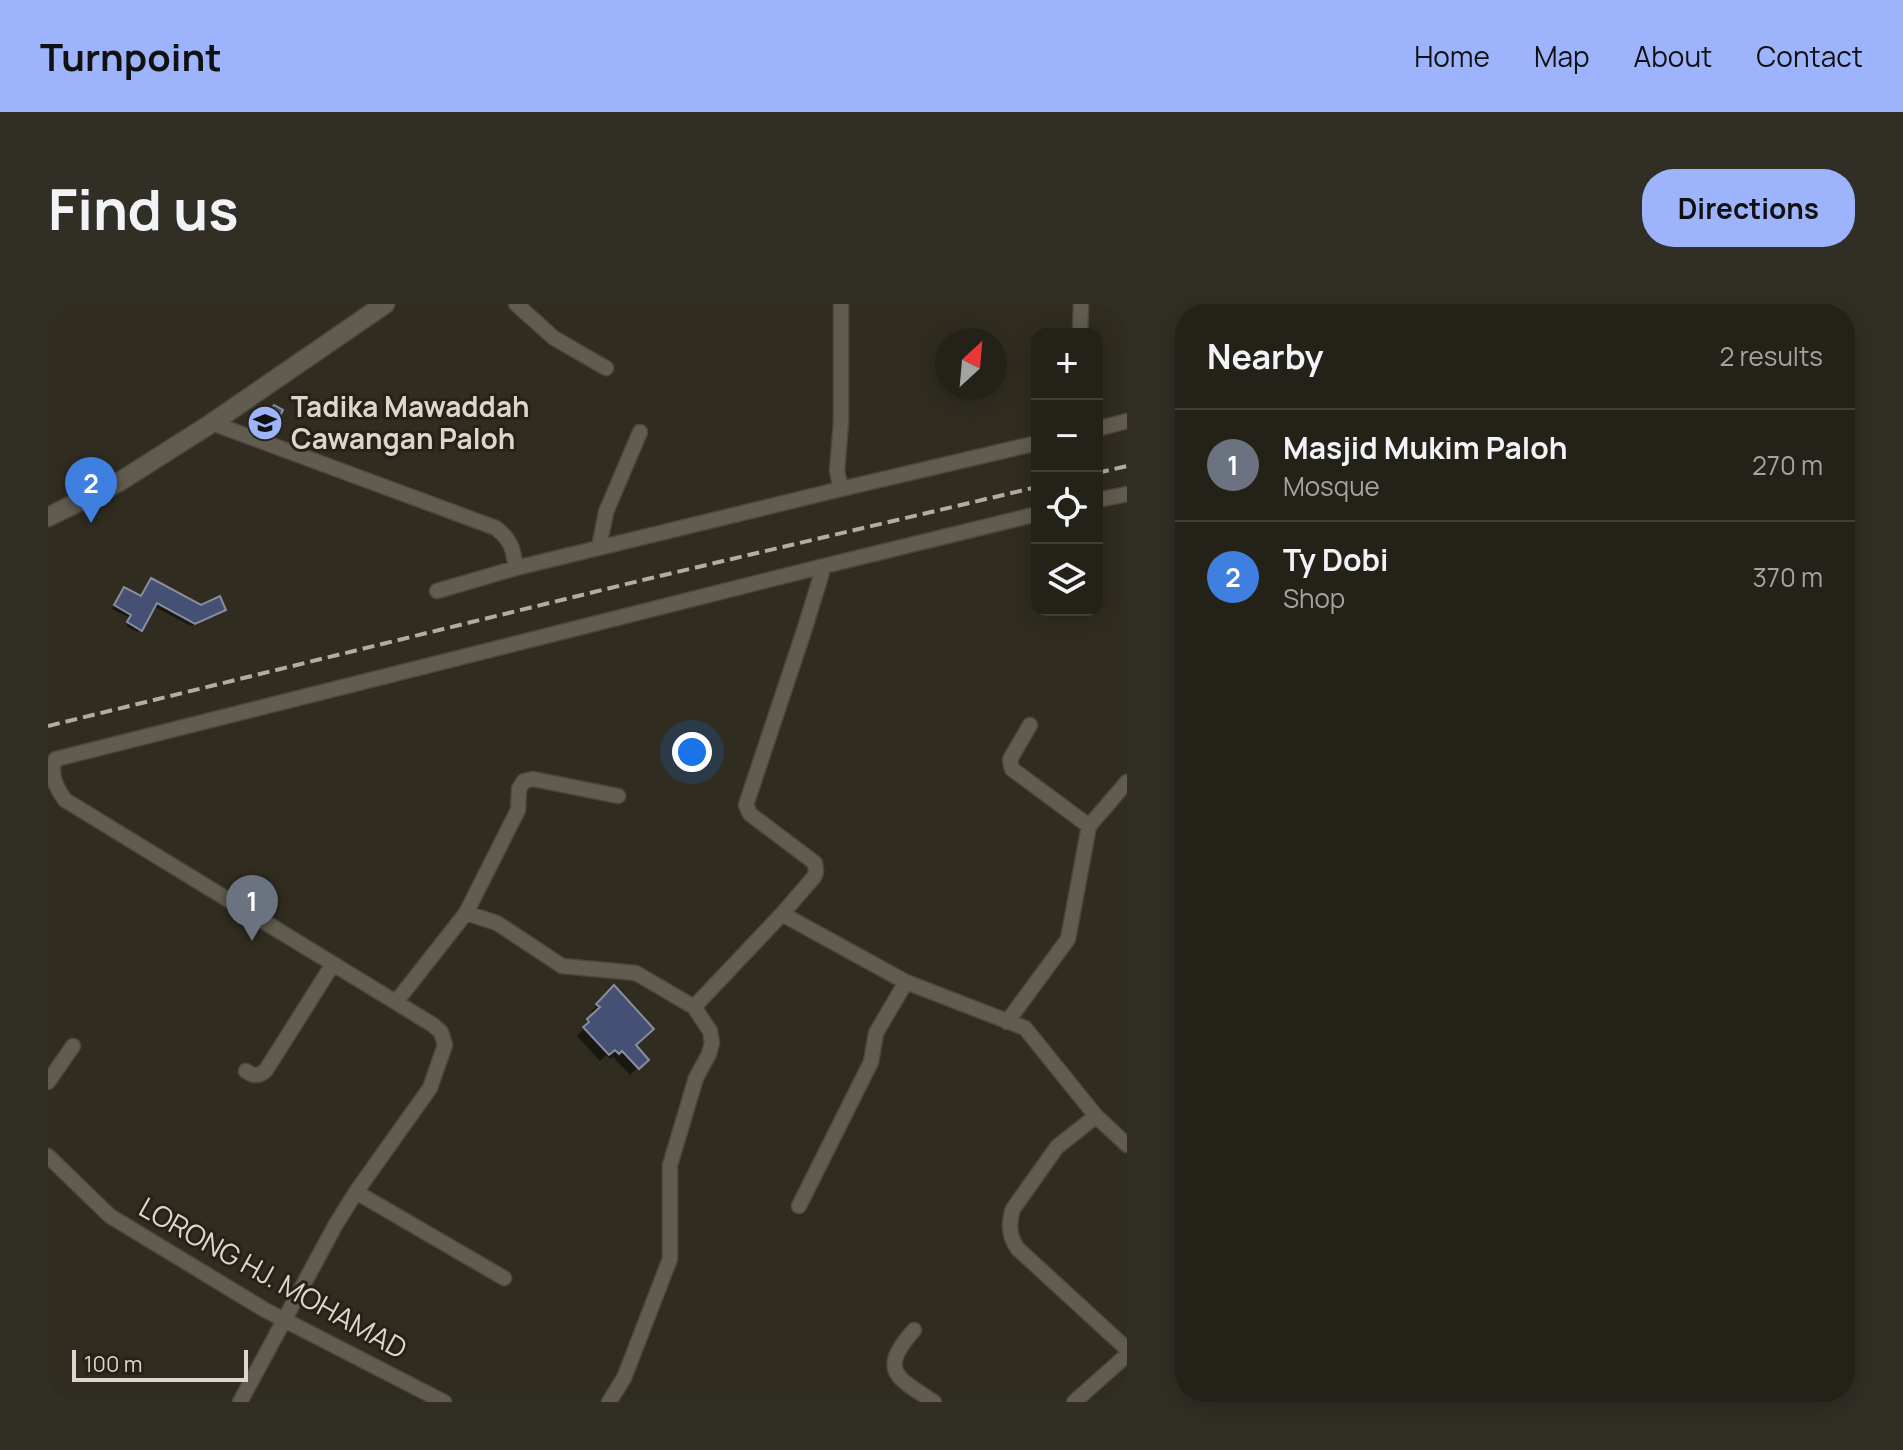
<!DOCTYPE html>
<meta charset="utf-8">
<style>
:root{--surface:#242118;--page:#302e25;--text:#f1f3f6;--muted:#a3a3a2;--line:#413e37;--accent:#9db4fd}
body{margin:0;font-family:Manrope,sans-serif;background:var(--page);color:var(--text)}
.controls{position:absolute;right:24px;top:24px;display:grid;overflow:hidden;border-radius:16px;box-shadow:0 4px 20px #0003}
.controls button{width:72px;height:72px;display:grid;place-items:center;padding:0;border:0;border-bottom:2px solid var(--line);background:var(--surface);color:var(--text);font:40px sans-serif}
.compass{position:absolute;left:887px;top:24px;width:72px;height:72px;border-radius:50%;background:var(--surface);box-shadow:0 4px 20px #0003;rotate:26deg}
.scale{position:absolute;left:24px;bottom:20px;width:176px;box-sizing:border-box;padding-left:8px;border:4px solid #dbd7d0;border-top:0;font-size:22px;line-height:28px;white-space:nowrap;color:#dbd7d0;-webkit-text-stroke:6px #272216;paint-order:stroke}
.you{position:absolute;left:644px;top:448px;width:28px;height:28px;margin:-20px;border:6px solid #fff;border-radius:50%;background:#1a73e8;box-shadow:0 0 0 12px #1a73e833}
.badge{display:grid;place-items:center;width:52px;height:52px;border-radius:50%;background:var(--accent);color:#fff;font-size:26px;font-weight:700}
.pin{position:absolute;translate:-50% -66px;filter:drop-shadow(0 2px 4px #0008)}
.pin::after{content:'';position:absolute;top:42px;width:28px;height:24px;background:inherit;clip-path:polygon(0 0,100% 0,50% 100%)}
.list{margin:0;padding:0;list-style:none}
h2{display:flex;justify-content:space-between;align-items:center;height:104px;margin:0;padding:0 32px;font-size:34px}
h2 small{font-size:26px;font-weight:400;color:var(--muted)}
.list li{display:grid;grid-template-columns:52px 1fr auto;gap:24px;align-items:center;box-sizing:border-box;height:112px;padding:0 32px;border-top:2px solid var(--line)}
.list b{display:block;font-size:30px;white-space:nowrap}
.list p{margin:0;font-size:26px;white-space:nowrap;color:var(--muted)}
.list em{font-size:26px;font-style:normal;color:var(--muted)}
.icon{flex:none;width:44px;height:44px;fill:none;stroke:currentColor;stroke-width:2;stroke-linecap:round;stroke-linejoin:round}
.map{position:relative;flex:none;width:1079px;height:1098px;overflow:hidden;border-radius:32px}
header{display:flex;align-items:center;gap:48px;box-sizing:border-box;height:112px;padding:0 40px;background:var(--accent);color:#111}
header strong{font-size:38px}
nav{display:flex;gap:44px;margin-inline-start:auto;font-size:28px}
.intro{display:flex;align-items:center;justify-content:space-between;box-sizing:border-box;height:192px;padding:0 48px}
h1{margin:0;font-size:56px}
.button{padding:20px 36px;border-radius:32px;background:var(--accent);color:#111;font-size:28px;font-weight:700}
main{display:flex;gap:48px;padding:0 48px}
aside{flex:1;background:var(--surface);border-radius:32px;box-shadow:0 4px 20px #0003}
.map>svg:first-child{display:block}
.shadow{fill:#0007}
.building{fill:#445074;stroke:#898e9c;stroke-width:2}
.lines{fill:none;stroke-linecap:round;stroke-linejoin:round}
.street-casing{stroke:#4b473d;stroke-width:17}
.secondary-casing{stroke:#4b473d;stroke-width:21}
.street{stroke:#615c4f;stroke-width:14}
.secondary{stroke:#615c4f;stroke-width:18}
.rail{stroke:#b1ada5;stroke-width:4;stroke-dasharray:12 6;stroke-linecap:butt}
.labels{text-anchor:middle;stroke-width:6;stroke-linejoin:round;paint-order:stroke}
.poi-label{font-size:28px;font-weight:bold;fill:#dbd7d0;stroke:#272216;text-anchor:start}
.street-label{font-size:28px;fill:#dbd7d0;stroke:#272216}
</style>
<header>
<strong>Turnpoint</strong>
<nav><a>Home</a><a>Map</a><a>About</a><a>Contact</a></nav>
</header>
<div class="intro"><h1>Find us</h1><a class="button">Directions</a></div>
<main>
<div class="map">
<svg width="1079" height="1098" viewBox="0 0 1079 1098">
<rect width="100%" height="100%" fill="#302c20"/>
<!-- shadow -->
<path class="shadow" d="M208,114l13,15 -3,3 -16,-6z
M103,276l49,27 21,5 -30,14 -38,-20 -15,26 -12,-6 4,-8 -18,-9 9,-16 19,5z
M566,684l19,58 13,14 -16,15 -17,-18 -3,2 -4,-4 -6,6 -23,-25 6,-6 -2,-2 12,-13 -2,-3z"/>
<!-- building -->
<path class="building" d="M226,101l9,5 -12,24 -19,-7 7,-14 5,3 4,-7 3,1z
M103,274l50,27 19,-9 6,14 -31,14 -38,-21 -15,28 -15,-9 4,-7 -17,-10 10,-18 17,9z
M566,681l40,44 -18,16 13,15 -10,9 -17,-18 -3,3 -4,-4 -6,5 -26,-28 6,-5 -2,-3 13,-12 -4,-3z"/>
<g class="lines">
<defs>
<path id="street" d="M468,0l38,34 52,30
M1032,30l1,-30
M164,119l284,105c16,13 17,21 20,40l325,-79 196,-46
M1049,125l30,-8
M793,185l-4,-18 4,-49v-118
M1049,196l30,-6
M551,243l7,-35 34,-80
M776,262l-20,65 -58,174 4,9 65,49 1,9 -2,5 -32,37 124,68 119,46 71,88 31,29
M389,287l79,-23
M1041,522l38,-44
M418,609l31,10 65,43 74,7 58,34 88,-93
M348,698l70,-89 52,-103 1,-21 5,-8 9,-2 85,17
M959,718l61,-83 21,-113 -77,-57 -2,-9 2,-4 18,-31
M198,767c7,5 13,6 20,-1l67,-106
M0,778l25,-36
M1048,812l-39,31 -44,62c-5,15 -4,28 5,40l109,100
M0,852l62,60 155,94 179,92
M308,888l148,86
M751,902l72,-144 5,-29 30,-51
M866,1026c-36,41 -18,47 20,72
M192,1098l96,-178 20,-32 74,-104 15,-43 -4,-13 -8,-7 -368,-225c-8,-11 -17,-28 -9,-41l768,-193 213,-52
M561,1098l15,-24 46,-119v-94l26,-87 13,-24 3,-11 -2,-12 -16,-24
M1026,1098l53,-47"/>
<path id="secondary" d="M0,213l71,-35 93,-59 173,-119"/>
</defs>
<!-- street casing -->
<use href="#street" class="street-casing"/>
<!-- secondary casing -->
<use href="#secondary" class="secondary-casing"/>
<!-- street -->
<use href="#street" class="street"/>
<!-- secondary -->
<use href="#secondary" class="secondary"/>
<!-- rail -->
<path class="rail" d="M1049,169l30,-7
M0,422l599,-147 390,-92"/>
</g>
<!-- icons -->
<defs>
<symbol id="school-disc" viewBox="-11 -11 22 22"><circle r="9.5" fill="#9db4fd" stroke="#272216"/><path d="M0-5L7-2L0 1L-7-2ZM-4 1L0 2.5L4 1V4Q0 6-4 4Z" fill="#111"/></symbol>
</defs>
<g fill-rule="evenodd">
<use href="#school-disc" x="197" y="99" width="40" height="40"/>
</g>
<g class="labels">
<!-- poi labels -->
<g class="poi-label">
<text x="243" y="113">Tadika Mawaddah<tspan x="243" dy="32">Cawangan Paloh</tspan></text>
</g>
<!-- street labels -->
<g class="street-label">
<text transform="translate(225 974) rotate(29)" y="10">LORONG HJ. MOHAMAD</text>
</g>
</g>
</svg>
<div class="controls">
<button>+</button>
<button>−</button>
<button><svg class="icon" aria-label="locate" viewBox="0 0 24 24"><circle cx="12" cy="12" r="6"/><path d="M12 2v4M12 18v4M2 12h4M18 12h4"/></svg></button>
<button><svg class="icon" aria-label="layers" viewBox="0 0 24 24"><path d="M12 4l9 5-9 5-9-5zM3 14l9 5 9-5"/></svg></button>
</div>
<svg class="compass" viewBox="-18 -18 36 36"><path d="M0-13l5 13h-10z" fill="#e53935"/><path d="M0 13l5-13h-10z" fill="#a3a3a2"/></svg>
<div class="scale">100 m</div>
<div class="you"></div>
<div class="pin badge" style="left:204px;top:637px;background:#6b7280">1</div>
<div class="pin badge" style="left:43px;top:219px;background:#3f7fe0">2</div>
</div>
<aside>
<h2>Nearby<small>2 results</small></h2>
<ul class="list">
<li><span class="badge" style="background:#6b7280">1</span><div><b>Masjid Mukim Paloh</b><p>Mosque</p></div><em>270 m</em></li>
<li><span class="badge" style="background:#3f7fe0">2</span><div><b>Ty Dobi</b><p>Shop</p></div><em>370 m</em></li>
</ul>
</aside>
</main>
